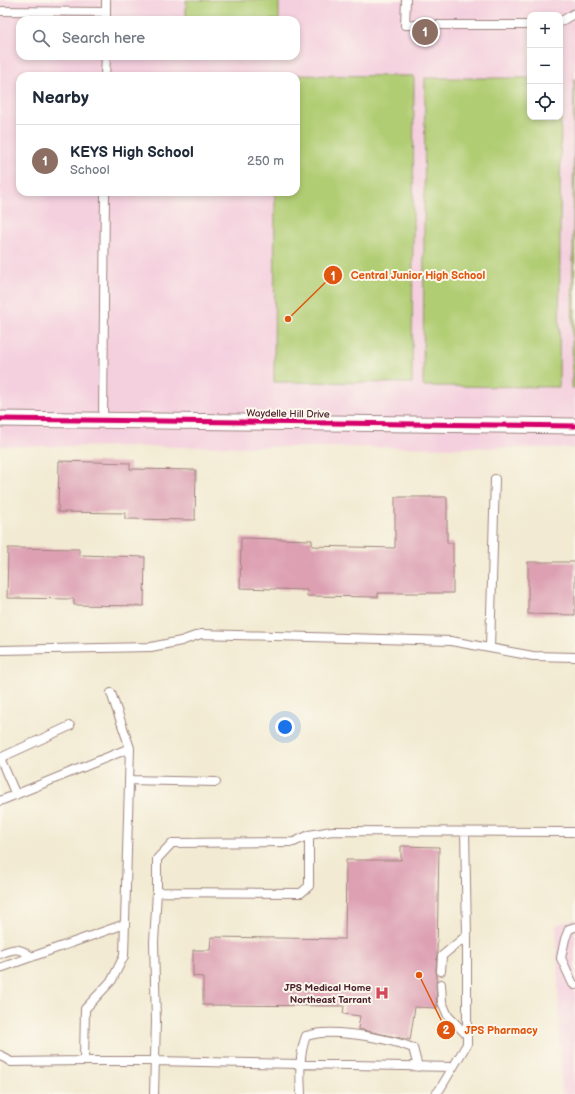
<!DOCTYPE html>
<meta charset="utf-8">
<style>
:root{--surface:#fff;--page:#f2f2f3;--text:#1f2937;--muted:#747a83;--line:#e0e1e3;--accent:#d93025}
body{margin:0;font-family:"Balsamiq Sans",sans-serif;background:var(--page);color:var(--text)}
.controls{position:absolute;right:12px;top:12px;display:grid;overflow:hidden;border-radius:8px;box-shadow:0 2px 6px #0003}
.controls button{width:36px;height:36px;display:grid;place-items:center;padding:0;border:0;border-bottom:1px solid var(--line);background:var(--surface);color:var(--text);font:20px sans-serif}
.you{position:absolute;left:285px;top:727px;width:14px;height:14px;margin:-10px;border:3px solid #fff;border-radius:50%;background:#1a73e8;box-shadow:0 0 0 6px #1a73e833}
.badge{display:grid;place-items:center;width:26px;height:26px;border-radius:50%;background:var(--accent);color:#fff;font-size:13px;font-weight:700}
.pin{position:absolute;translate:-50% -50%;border:2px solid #fff;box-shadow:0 1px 4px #0006}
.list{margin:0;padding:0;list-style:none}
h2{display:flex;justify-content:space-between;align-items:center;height:52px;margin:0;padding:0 16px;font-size:17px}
h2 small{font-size:13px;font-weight:400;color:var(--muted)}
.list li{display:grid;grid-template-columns:26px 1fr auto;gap:12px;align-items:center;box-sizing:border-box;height:72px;padding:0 16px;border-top:1px solid var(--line)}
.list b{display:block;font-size:15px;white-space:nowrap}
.list p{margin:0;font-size:13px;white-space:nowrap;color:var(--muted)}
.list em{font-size:13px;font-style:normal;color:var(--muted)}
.icon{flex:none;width:22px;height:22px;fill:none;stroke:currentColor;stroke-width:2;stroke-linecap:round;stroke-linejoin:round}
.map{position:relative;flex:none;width:575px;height:1094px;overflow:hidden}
.search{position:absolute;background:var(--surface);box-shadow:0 2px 6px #0003;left:16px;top:16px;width:284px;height:44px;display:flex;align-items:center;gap:10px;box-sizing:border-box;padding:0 14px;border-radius:12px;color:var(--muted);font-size:15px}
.panel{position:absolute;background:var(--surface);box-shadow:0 2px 6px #0003;left:16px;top:72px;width:284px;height:124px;border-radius:12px}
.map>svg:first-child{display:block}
.built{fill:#f4cfde;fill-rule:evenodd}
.green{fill:#b1cd73;stroke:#7e764f}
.building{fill:#dda0b3}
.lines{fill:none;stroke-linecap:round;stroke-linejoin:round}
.service-casing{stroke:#9e847e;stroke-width:10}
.minor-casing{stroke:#9e847e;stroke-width:17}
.service{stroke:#fff;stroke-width:8}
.minor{stroke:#fff;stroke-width:15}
.cycleway-casing{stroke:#fbf7ec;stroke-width:8}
.cycleway{stroke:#d6006c;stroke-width:5}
.labels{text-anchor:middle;stroke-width:4;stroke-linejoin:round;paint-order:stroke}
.street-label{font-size:10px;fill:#4a1f2b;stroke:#fbf7ec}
.poi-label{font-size:10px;font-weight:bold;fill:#4a1f2b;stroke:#fbf7ec;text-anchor:end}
.leader{fill:none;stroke:#e0560e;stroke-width:1.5}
.callout-dot{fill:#e0560e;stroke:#fbf7ec;stroke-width:1.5}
.mark-label{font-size:12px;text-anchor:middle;font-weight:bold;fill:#fff}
.callout-label{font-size:11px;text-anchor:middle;font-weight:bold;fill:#e0560e;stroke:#fbf7ec;stroke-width:4;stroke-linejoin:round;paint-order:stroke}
</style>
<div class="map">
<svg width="575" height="1094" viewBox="0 0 575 1094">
<rect width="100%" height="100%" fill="#fbf7ec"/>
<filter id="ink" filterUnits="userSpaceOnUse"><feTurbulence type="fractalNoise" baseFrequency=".025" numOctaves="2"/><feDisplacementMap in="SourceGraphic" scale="8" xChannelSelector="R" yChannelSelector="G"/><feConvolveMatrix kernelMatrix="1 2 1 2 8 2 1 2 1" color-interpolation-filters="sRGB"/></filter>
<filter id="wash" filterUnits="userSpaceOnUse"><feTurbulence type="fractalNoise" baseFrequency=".012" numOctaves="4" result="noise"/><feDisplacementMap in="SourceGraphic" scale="16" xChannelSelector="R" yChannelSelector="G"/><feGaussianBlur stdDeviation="0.9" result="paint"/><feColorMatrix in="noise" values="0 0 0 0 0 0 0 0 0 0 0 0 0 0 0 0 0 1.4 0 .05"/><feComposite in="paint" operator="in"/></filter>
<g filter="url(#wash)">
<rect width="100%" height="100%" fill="#f2ead2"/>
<!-- built -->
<path class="built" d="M0,0h575v448l-575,-2zM530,15h30v102h-30zM20,20h276v36h-276zM20,76h276v116h-276z
M575,919v174l-3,1h-10l-6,-169z"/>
<!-- green -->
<path class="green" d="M186,0h93v20h-93z
M276,75l138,1 -2,307 -138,-1 1,-190h21v-116h-20z
M425,78h105v39h30v-38h1l-2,308 -136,-1z
M574,79h1v309h-3z"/>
<g id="blocks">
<!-- building -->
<path class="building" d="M59,461l71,2v6l66,1 -1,50 -70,-1v-6l-67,-1z
M395,497h52v46h6v50h-75v4l-71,-1v-6l-67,-2 1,-50 71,2v6l83,2z
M8,548l71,1v6l66,2 -1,49 -70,-1v-6l-67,-1z
M528,562h47v53l-47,-1z
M401,846l38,1 -2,106 -1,18 1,4 -1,9 1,24 -22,-1 -5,33 -52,-11 2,-13 -17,-2 1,-8 -141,-1v-28l-10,-1v-26h17l1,-13 134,2 1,-79h55z"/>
</g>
</g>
<g filter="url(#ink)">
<use href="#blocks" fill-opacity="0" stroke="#9e847e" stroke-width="1"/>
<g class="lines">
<defs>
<path id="service" d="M406,0l-1,25h125
M0,11l106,1
M106,20v-20
M560,22l15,-9
M105,76l1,-20
M103,420l2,-228
M490,648l5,-169
M0,650l151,-3 30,-6 20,-7 250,7 82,15 42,1
M111,693l19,55
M0,758l70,-32
M0,758l16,37
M129,780l87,2
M0,801l130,-53 -6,208 -12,24 -27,29 -1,52
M157,892l144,1 8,-7v-51
M575,927l-6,2 -4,10 -4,19 12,26 2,1
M0,954c14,-6 19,-7 32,3
M0,968l125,-44
M441,971l1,-15 25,-21
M441,984l1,18 6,14 19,19
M0,1055l11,7 73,-1h71l298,6
M154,1094l2,-73 -2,-79 3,-50v-33l15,-16 122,-1 15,-7 23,-4 243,1
M301,1094c-1,-19 -2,-40 5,-58 5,-1 11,-3 16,-3 23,-2 69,6 91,15l5,19
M436,1094l4,-5 27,-45v-109l-2,-103"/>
<path id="minor" d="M0,419l575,7"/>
</defs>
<!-- service casing -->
<use href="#service" class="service-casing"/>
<!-- minor casing -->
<use href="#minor" class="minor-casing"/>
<!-- service -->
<use href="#service" class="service"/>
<!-- minor -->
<use href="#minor" class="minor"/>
<defs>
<path id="cycleway" d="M0,419l575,7"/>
</defs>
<!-- cycleway casing -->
<use href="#cycleway" class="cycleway-casing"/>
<!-- cycleway -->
<use href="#cycleway" class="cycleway"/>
</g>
</g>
<!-- icons -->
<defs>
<symbol id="hospital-bare" viewBox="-9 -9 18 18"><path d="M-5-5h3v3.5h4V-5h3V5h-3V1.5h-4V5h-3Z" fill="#d1495b" stroke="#fbf7ec" stroke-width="2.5" paint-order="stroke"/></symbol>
</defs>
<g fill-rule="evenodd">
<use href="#hospital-bare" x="372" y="983" width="20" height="20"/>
</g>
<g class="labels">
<!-- street labels -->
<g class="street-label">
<text transform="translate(288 413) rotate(1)" y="4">Waydelle Hill Drive</text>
</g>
<!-- poi labels -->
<g class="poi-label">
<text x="371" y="991">JPS Medical Home<tspan x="371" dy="12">Northeast Tarrant</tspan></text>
</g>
</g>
<!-- callouts -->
<path class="leader" d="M288 319L333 275M419 975L446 1030"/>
<g class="callout-dot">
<circle cx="288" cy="319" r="4"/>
<circle cx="419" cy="975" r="4"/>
<circle cx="333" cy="275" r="10"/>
<circle cx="446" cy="1030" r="10"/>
</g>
<g class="mark-label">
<text x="333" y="280">1</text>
<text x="446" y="1034">2</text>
</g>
<g class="callout-label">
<text x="418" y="279">Central Junior High School</text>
<text x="501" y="1034">JPS Pharmacy</text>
</g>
</svg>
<div class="controls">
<button>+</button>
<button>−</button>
<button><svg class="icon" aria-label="locate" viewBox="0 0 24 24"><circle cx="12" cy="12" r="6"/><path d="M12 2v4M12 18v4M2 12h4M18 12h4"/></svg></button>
</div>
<div class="you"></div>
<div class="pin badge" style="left:425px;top:32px;background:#8d6e63">1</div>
<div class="search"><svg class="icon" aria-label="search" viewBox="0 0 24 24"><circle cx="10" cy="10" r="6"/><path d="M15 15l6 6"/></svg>Search here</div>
<section class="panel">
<h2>Nearby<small></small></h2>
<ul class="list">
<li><span class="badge" style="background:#8d6e63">1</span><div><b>KEYS High School</b><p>School</p></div><em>250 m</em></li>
</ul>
</section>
</div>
